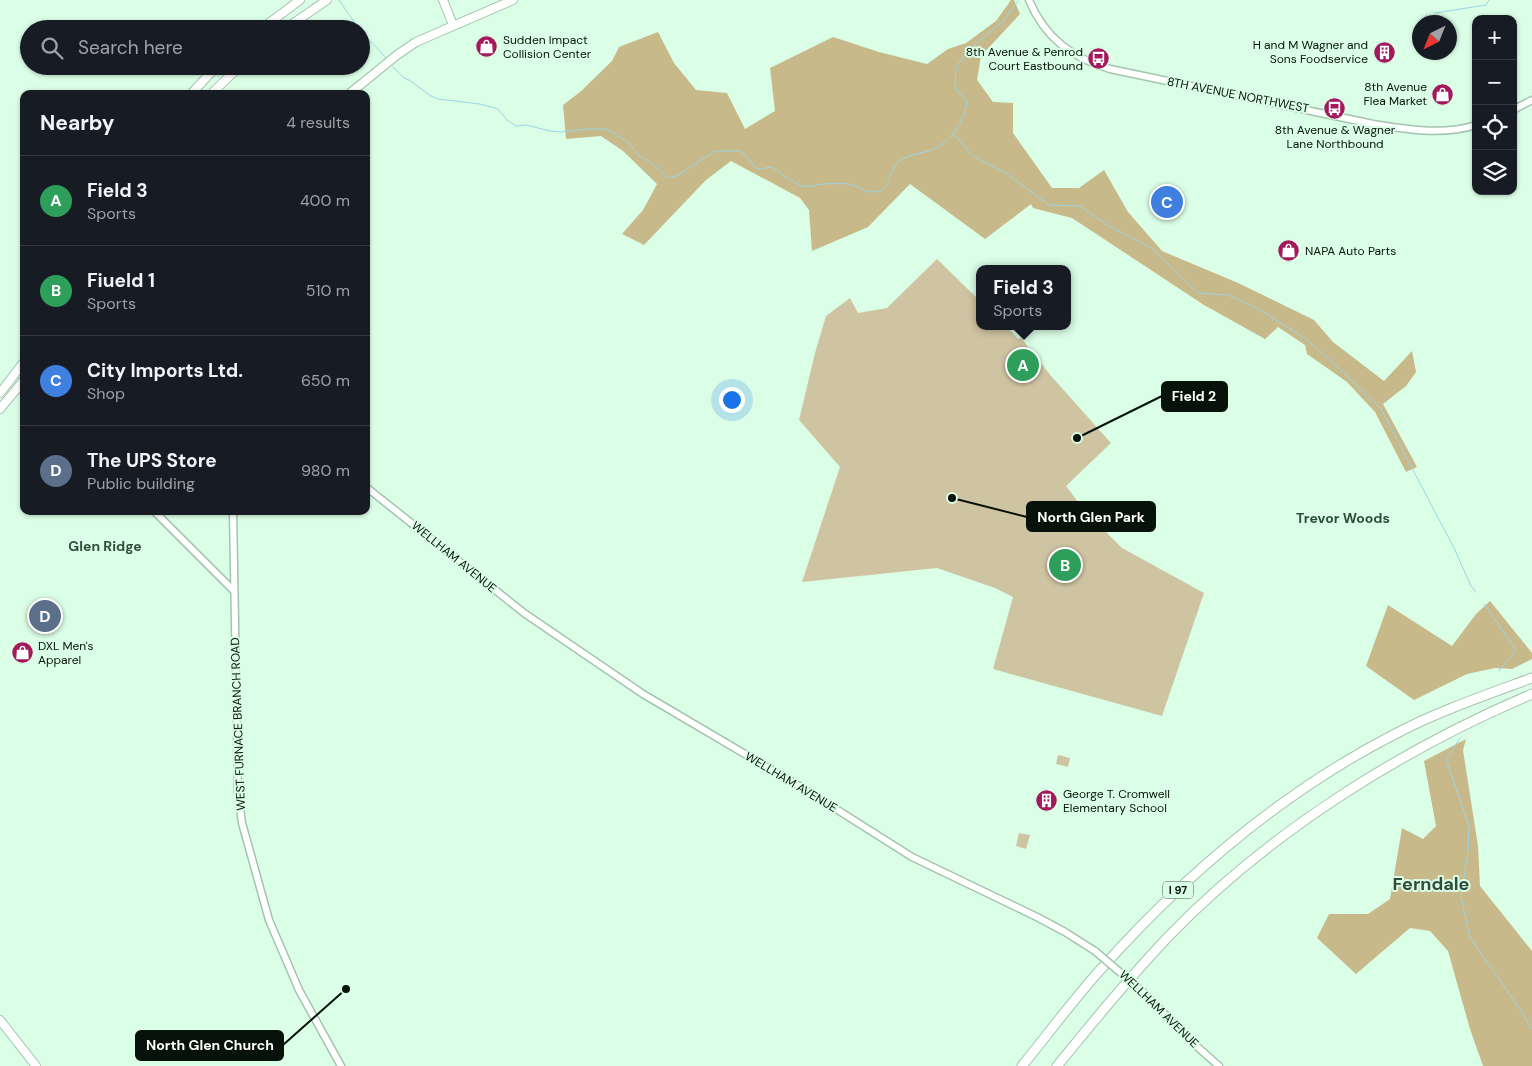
<!DOCTYPE html>
<meta charset="utf-8">
<style>
:root{--surface:#171b24;--page:#20242c;--text:#f1f3f6;--muted:#9ea1a6;--line:#363941;--accent:#8c9099}
body{margin:0;font-family:"DM Sans",sans-serif;background:var(--page);color:var(--text)}
.controls{position:absolute;right:15px;top:15px;display:grid;overflow:hidden;border-radius:10px;box-shadow:0 1px 4px #0004}
.controls button{width:45px;height:45px;display:grid;place-items:center;padding:0;border:0;border-bottom:1px solid var(--line);background:var(--surface);color:var(--text);font:25px sans-serif}
.compass{position:absolute;left:1412px;top:15px;width:45px;height:45px;border-radius:50%;background:var(--surface);box-shadow:0 1px 4px #0004;rotate:223deg}
.you{position:absolute;left:731px;top:399px;width:18px;height:18px;margin:-12px;border:4px solid #fff;border-radius:50%;background:#1a73e8;box-shadow:0 0 0 8px #1a73e833}
.badge{display:grid;place-items:center;width:32px;height:32px;border-radius:50%;background:var(--accent);color:#fff;font-size:16px;font-weight:700}
.pin{position:absolute;translate:-50% -50%;border:2px solid #fff;box-shadow:0 1px 5px #0006}
.popup{position:absolute;left:976px;top:265px;width:95px;height:65px;box-sizing:border-box;display:grid;place-content:center;border-radius:10px;background:var(--surface);filter:drop-shadow(0 1px 4px #0005);font-size:16px;white-space:nowrap;color:var(--muted)}
.popup b{font-size:19px;color:var(--text)}
.popup::after{content:'';position:absolute;left:50%;top:100%;margin-left:-10px;border:10px solid transparent;border-top-color:var(--surface)}
.list{margin:0;padding:0;list-style:none}
h2{display:flex;justify-content:space-between;align-items:center;height:65px;margin:0;padding:0 20px;font-size:21px}
h2 small{font-size:16px;font-weight:400;color:var(--muted)}
.list li{display:grid;grid-template-columns:32px 1fr auto;gap:15px;align-items:center;box-sizing:border-box;height:90px;padding:0 20px;border-top:1px solid var(--line)}
.list b{display:block;font-size:19px;white-space:nowrap}
.list p{margin:0;font-size:16px;white-space:nowrap;color:var(--muted)}
.list em{font-size:16px;font-style:normal;color:var(--muted)}
.icon{flex:none;width:28px;height:28px;fill:none;stroke:currentColor;stroke-width:2;stroke-linecap:round;stroke-linejoin:round}
.map{position:relative;flex:none;width:1532px;height:1066px;overflow:hidden}
.search{position:absolute;background:var(--surface);box-shadow:0 1px 4px #0004;left:20px;top:20px;width:350px;height:55px;display:flex;align-items:center;gap:12px;box-sizing:border-box;padding:0 18px;border-radius:28px;color:var(--muted);font-size:19px}
.panel{position:absolute;background:var(--surface);box-shadow:0 1px 4px #0004;left:20px;top:90px;width:350px;height:425px;border-radius:10px}
.map>svg:first-child{display:block}
.green{fill:#cfc4a2}
.forest{fill:#c8b98b}
.lines{fill:none;stroke-linecap:round;stroke-linejoin:round}
.stream{stroke:#9bd4e5;stroke-width:1}
.minor-casing{stroke:#a3c4ae;stroke-width:9}
.major-casing{stroke:#a3c4ae;stroke-width:10}
.highway-casing{stroke:#a3c4ae;stroke-width:11}
.minor{stroke:#fff;stroke-width:6}
.major{stroke:#fff;stroke-width:8}
.highway{stroke:#fff;stroke-width:9}
.minor-bridge-casing{stroke:#a3c4ae;stroke-width:9;stroke-linecap:butt}
.minor-bridge{stroke:#fff;stroke-width:6}
.labels{text-anchor:middle;stroke-width:4;stroke-linejoin:round;paint-order:stroke}
.shield{fill:#dbfee6;stroke:#46594c;stroke-width:1}
.shield-label{font-size:11px;font-weight:bold;fill:#06120a}
.poi-label{font-size:12px;fill:#06120a;stroke:#dbfee6;text-anchor:start}
.street-label{font-size:12px;fill:#06120a;stroke:#dbfee6}
.neighbourhood-label{font-size:14px;font-weight:bold;fill:#304d3a;stroke:#dbfee6}
.district-label{font-size:18px;font-weight:bold;fill:#304d3a;stroke:#dbfee6}
.leader{fill:none;stroke:#06120a;stroke-width:2}
.callout-dot{fill:#06120a;stroke:#dbfee6;stroke-width:2}
.callout{fill:#06120a;stroke:#06120a;stroke-width:2}
.callout-label{font-size:14px;text-anchor:middle;font-weight:bold;fill:#fff}
</style>
<div class="map">
<svg width="1532" height="1066" viewBox="0 0 1532 1066">
<rect width="100%" height="100%" fill="#dbfee6"/>
<!-- green -->
<path class="green" d="M937,259l42,41v26h27l12,13 3,-1 31,39 59,66 -45,43 18,24 38,38 82,45 -42,123 -169,-47 20,-72 -18,-9 -58,-20 -135,14 38,-115 -41,-47 16,-67 11,-37 24,-18 8,15 29,-5z
M1058,755l12,3 -2,9 -12,-3z
M1019,833l11,2 -4,14 -10,-3z"/>
<!-- forest -->
<path class="forest" d="M1011,0h3l6,14 -39,42 -4,24 16,22 20,1v30l39,55h27l25,-18 24,42 34,39 76,32 76,37 19,22 51,39 28,-30 4,21 -10,14 -23,18 34,63 -11,5 -31,-60 -28,-30 -40,-28 -2,-9 -27,-18 -13,12 -61,-34 -132,-87 -39,-10 -2,-4 -46,35 -75,-55 -42,43 -56,24 -3,-41 -9,-12 -69,-37 -25,19 -62,65 -22,-11 21,-24 14,-26 -34,-33 -22,-15 -35,3 -3,-34 17,-13 32,-31 7,-14 39,-15 16,31 22,27 31,3 18,36 30,-18 -5,-43 63,-31 46,15 48,12 21,-15 18,-6 30,-22z
M1490,601l42,52v6l-20,10 -17,-1 -28,6 -53,26 -48,-34 22,-61 64,41 24,-32z
M1466,739l-3,11 15,96 2,40 52,65v115h-49l-13,-37 -22,-78 -18,-20 -20,-3 -54,46 -39,-36 12,-24h39l22,-15 12,-71 21,11 13,-13 -12,-65z"/>
<g class="lines">
<!-- stream -->
<path class="stream" d="M339,0l20,29
M1435,13l51,-8 3,-5
M1420,22l1,-2 6,-5
M361,31l26,28
M1419,31l1,-5
M391,65l13,13 5,2 22,16 7,3 42,5 18,5 9,11 9,6 10,-1 24,6 11,1 26,-3h18l5,2 19,12 10,13 13,7 12,12 5,3 9,-3 37,-24h24l4,2 13,15 4,1 11,-2c10,5 18,14 29,18 7,3 14,0 22,-1 7,0 20,-1 27,0 8,2 16,8 25,8 17,-1 14,-18 22,-28 8,-9 24,-10 35,-14 19,-7 35,-30 36,-50l-10,-9 -2,-8 1,-15 11,-17 35,-29 16,-21
M953,133l20,23 34,18 42,31 31,1 27,19 45,23 46,45 30,2 29,13 49,31 37,33 38,37 73,139 17,38 5,6
M1484,604l32,46 -17,21
M1460,738l-14,22 23,65 -1,27 -7,45 9,41 50,71 12,20"/>
<defs>
<path id="minor" d="M1029,0c16,38 43,58 81,69l263,55c33,5 69,12 103,1
M1513,110l19,-10
M366,487l158,126 119,81 163,96 106,67 125,60 28,15 30,19
M154,511l80,80
M233,511l5,281 4,31 27,97 30,70 42,76
M1142,991l51,52 26,23"/>
<path id="major" d="M443,0l10,25
M261,29l39,-29
M285,29l42,-29
M191,94l26,-28
M211,94l29,-28
M349,94l48,-39 19,-13 97,-42
M0,393l24,-31
M0,409l24,-29
M0,1020l36,46"/>
<path id="highway" d="M1022,1066c26,-32 51,-66 79,-97 84,-94 181,-177 294,-235 44,-23 91,-39 137,-56
M1057,1066c36,-44 72,-88 111,-129 100,-104 232,-187 364,-243"/>
</defs>
<!-- minor casing -->
<use href="#minor" class="minor-casing"/>
<!-- major casing -->
<use href="#major" class="major-casing"/>
<!-- highway casing -->
<use href="#highway" class="highway-casing"/>
<!-- minor -->
<use href="#minor" class="minor"/>
<!-- major -->
<use href="#major" class="major"/>
<!-- highway -->
<use href="#highway" class="highway"/>
<defs>
<path id="minor-bridge" d="M1095,951l47,40"/>
</defs>
<!-- minor-bridge casing -->
<use href="#minor-bridge" class="minor-bridge-casing"/>
<!-- minor-bridge -->
<use href="#minor-bridge" class="minor-bridge"/>
</g>
<!-- icons -->
<defs>
<symbol id="shop-disc" viewBox="-11 -11 22 22"><circle r="9.5" fill="#a4185d" stroke="#dbfee6"/><path d="M-5-2.5h2.3a2.7 3.5 0 0 1 5.4 0H5L5.5 6h-11ZM-1.5-2.5h3a1.5 2.3 0 0 0-3 0Z" fill="#fff"/></symbol>
<symbol id="building-disc" viewBox="-11 -11 22 22"><circle r="9.5" fill="#a4185d" stroke="#dbfee6"/><path d="M-4-6H4V6H1V3H-1V6H-4ZM-2.5-4.3h1.7v1.8h-1.7ZM.8-4.3h1.7v1.8H.8ZM-2.5-1h1.7V.8h-1.7ZM.8-1h1.7V.8H.8Z" fill="#fff"/></symbol>
<symbol id="bus-disc" viewBox="-11 -11 22 22"><circle r="9.5" fill="#a4185d" stroke="#dbfee6"/><path d="M-5-6H5V4H4V6H2V4H-2V6H-4V4H-5ZM-3.5-4V0h7V-4ZM-3.5 1.2v1.5H-2V1.2ZM2 1.2v1.5H3.5V1.2Z" fill="#fff"/></symbol>
</defs>
<g fill-rule="evenodd">
<use href="#shop-disc" x="474" y="34" width="25" height="25"/>
<use href="#building-disc" x="1372" y="40" width="25" height="25"/>
<use href="#bus-disc" x="1086" y="46" width="25" height="25"/>
<use href="#shop-disc" x="1430" y="82" width="25" height="25"/>
<use href="#bus-disc" x="1322" y="96" width="25" height="25"/>
<use href="#shop-disc" x="1276" y="238" width="25" height="25"/>
<use href="#shop-disc" x="10" y="640" width="25" height="25"/>
<use href="#building-disc" x="1034" y="788" width="25" height="25"/>
</g>
<g class="labels">
<!-- shield labels -->
<rect class="shield" x="1163" y="881.5" width="30" height="17" rx="4"/>
<g class="shield-label">
<text x="1178" y="894">I 97</text>
</g>
<!-- poi labels -->
<g class="poi-label">
<text x="503" y="44">Sudden Impact<tspan x="503" dy="14">Collision Center</tspan></text>
<text x="1368" y="49" text-anchor="end">H and M Wagner and<tspan x="1368" dy="14">Sons Foodservice</tspan></text>
<text x="1083" y="56" text-anchor="end">8th Avenue &amp; Penrod<tspan x="1083" dy="14">Court Eastbound</tspan></text>
<text x="1427" y="91" text-anchor="end">8th Avenue<tspan x="1427" dy="14">Flea Market</tspan></text>
<text x="1335" y="134" text-anchor="middle">8th Avenue &amp; Wagner<tspan x="1335" dy="14">Lane Northbound</tspan></text>
<text x="1305" y="255">NAPA Auto Parts</text>
<text x="38" y="650">DXL Men's<tspan x="38" dy="14">Apparel</tspan></text>
<text x="1063" y="798">George T. Cromwell<tspan x="1063" dy="14">Elementary School</tspan></text>
</g>
<!-- street labels -->
<g class="street-label">
<text transform="translate(1238 95) rotate(11)" y="4">8TH AVENUE NORTHWEST</text>
<text transform="translate(454 557) rotate(39)" y="4">WELLHAM AVENUE</text>
<text transform="translate(238 724) rotate(-92)" y="4">WEST FURNACE BRANCH ROAD</text>
<text transform="translate(791 782) rotate(31)" y="4">WELLHAM AVENUE</text>
<text transform="translate(1159 1009) rotate(44)" y="4">WELLHAM AVENUE</text>
</g>
<!-- neighbourhood labels -->
<g class="neighbourhood-label">
<text x="1343" y="523">Trevor Woods</text>
<text x="105" y="551">Glen Ridge</text>
</g>
<!-- district labels -->
<g class="district-label">
<text x="1431" y="890">Ferndale</text>
</g>
</g>
<!-- callouts -->
<path class="leader" d="M1077 438L1162 396M952 498L1027 517M346 989L283 1045"/>
<g class="callout-dot">
<circle cx="1077" cy="438" r="5"/>
<circle cx="952" cy="498" r="5"/>
<circle cx="346" cy="989" r="5"/>
</g>
<g class="callout">
<rect x="1162" y="382" width="65" height="29" rx="5"/>
<rect x="1027" y="502" width="128" height="29" rx="5"/>
<rect x="136" y="1031" width="147" height="29" rx="5"/>
</g>
<g class="callout-label">
<text x="1194" y="401">Field 2</text>
<text x="1091" y="522">North Glen Park</text>
<text x="210" y="1050">North Glen Church</text>
</g>
</svg>
<div class="controls">
<button>+</button>
<button>−</button>
<button><svg class="icon" aria-label="locate" viewBox="0 0 24 24"><circle cx="12" cy="12" r="6"/><path d="M12 2v4M12 18v4M2 12h4M18 12h4"/></svg></button>
<button><svg class="icon" aria-label="layers" viewBox="0 0 24 24"><path d="M12 4l9 5-9 5-9-5zM3 14l9 5 9-5"/></svg></button>
</div>
<svg class="compass" viewBox="-18 -18 36 36"><path d="M0-13l5 13h-10z" fill="#e53935"/><path d="M0 13l5-13h-10z" fill="#9ea1a6"/></svg>
<div class="you"></div>
<div class="pin badge" style="left:1023px;top:365px;background:#2e9e5b">A</div>
<div class="popup"><b>Field 3</b>Sports</div>
<div class="pin badge" style="left:1065px;top:565px;background:#2e9e5b">B</div>
<div class="pin badge" style="left:1167px;top:202px;background:#3f7fe0">C</div>
<div class="pin badge" style="left:45px;top:616px;background:#5c6f8a">D</div>
<div class="search"><svg class="icon" aria-label="search" viewBox="0 0 24 24"><circle cx="10" cy="10" r="6"/><path d="M15 15l6 6"/></svg>Search here</div>
<section class="panel">
<h2>Nearby<small>4 results</small></h2>
<ul class="list">
<li><span class="badge" style="background:#2e9e5b">A</span><div><b>Field 3</b><p>Sports</p></div><em>400 m</em></li>
<li><span class="badge" style="background:#2e9e5b">B</span><div><b>Fiueld 1</b><p>Sports</p></div><em>510 m</em></li>
<li><span class="badge" style="background:#3f7fe0">C</span><div><b>City Imports Ltd.</b><p>Shop</p></div><em>650 m</em></li>
<li><span class="badge" style="background:#5c6f8a">D</span><div><b>The UPS Store</b><p>Public building</p></div><em>980 m</em></li>
</ul>
</section>
</div>
